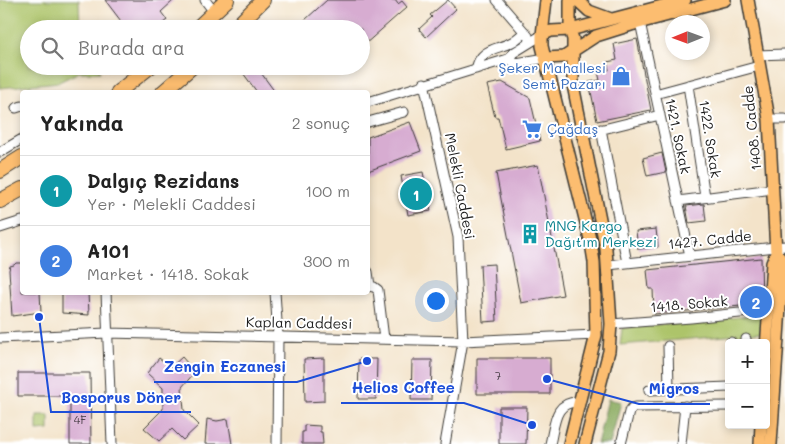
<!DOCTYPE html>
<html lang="tr">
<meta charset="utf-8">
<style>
:root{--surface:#fff;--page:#f6f6f6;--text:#222;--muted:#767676;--line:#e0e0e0;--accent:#b5179e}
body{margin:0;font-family:Mali,sans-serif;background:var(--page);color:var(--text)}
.controls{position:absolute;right:15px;bottom:15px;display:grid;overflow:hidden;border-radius:5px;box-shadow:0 2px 8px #0003}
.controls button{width:45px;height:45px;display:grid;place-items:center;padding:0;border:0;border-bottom:1px solid var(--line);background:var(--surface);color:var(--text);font:25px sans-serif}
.compass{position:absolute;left:665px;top:15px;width:45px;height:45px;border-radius:50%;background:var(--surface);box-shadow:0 2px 8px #0003;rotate:269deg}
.you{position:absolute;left:435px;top:300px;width:18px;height:18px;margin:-12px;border:4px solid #fff;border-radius:50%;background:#1a73e8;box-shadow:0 0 0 8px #1a73e833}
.badge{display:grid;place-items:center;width:32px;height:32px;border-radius:50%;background:var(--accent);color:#fff;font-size:16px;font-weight:700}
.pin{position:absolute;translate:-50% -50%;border:2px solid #fff;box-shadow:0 1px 5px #0006}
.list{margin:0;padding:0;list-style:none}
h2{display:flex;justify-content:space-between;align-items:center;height:65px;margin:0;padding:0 20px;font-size:21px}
h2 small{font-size:16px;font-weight:400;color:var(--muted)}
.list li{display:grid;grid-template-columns:32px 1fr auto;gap:15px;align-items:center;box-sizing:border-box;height:70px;padding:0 20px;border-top:1px solid var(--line)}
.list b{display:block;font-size:19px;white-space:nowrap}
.list p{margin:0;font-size:16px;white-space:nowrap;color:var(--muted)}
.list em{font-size:16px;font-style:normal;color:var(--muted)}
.icon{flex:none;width:28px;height:28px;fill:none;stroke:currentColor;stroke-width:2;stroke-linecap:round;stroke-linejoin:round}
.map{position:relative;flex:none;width:785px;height:444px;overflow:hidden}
.search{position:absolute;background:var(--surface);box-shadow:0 2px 8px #0003;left:20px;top:20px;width:350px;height:55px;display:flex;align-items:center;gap:12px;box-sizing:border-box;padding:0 18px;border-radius:28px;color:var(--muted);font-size:19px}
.panel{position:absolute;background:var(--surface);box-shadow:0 2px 8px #0003;left:20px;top:90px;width:350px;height:205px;border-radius:5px}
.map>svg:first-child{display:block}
.green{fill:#adc46a;stroke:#647043}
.forest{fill:#8aaa5e;stroke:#53633d}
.building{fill:#d7acd1}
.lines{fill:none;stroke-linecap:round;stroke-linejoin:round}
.minor-casing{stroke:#3c3a36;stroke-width:11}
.major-casing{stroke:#3c3a36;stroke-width:14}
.highway-casing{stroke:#3c3a36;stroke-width:16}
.minor{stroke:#fff;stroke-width:9}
.major{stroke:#fcbd6f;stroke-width:11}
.highway{stroke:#fcbd6f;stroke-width:14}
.labels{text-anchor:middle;stroke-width:4;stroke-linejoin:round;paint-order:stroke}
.number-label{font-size:11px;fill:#4b4049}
.shop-label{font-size:14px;fill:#366cbe;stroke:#fff;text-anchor:end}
.street-label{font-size:14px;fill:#1c1c1c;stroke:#fff}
.culture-label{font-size:14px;fill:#0d838f;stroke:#fff;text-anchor:start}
.leader{fill:none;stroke:#1d4ed8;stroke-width:2}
.callout-dot{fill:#1d4ed8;stroke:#fff;stroke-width:2}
.callout-label{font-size:15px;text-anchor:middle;font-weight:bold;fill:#1d4ed8;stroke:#fff;stroke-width:4;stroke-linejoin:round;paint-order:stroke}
</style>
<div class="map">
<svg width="785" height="444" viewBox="0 0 785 444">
<rect width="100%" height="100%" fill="#fff"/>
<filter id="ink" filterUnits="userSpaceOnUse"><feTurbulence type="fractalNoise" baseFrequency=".02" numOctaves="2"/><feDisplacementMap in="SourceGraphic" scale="10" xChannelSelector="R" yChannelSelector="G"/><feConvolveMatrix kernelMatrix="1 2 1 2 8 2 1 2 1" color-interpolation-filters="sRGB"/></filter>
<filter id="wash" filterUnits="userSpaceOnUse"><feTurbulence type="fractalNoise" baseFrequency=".0096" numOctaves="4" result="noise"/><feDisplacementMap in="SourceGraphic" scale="20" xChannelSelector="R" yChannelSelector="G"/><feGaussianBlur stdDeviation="1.12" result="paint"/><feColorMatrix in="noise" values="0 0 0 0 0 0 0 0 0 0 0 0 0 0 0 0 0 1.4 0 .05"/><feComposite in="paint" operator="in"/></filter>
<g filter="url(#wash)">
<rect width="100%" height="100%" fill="#f3e3c9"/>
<!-- green -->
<path class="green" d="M0,0h79l1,29h-51v37h69l2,6h-21l-20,10 -59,6z
M761,315v18l-141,12 2,-17z
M37,415h12v15l-12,1z"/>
<!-- forest -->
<path class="forest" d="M608,399l13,3 -11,42h-13z"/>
<g id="blocks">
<!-- building -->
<path class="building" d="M105,0h69l-13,12 6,8 -12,9 -7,-7 -7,7h-14z
M327,0h68l3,4 4,-3 5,6 -43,38 -3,-3v-13h-66z
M448,0l8,9 -30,28 -7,-8 13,-12 -2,-2z
M637,39l14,71 -54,11 -8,-39 11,-2 -2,-8 11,-2 -2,-8 10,-2 -3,-16z
M253,66h3l19,26h-18l-14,-19z
M502,82l28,16 10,43 -34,8 -8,-32h-3l-8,-32z
M410,122l11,29 -53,20v-34z
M662,153l4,19 -19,4 -4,-18z
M538,165l25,130 -42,8 -25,-130z
M423,172l8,39 -23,4 -7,-39z
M704,204l2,17 -17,2 -3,-17z
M656,229l2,18 -20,2 -2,-18z
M761,258l1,46 -108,10 -1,-25h-4l-2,-19z
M16,263h6v29h18l1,20 -29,4 -3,-46 1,-4 4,-1z
M494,264l3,57 -14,1 -3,-57z
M62,292h26l1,23 -27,-2z
M182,357l13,15 -13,15 2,23 15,15 -16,15 -11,-11 -13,12 -15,-13 19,-19v-21l-16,-15 12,-15 12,9z
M324,358v43l-19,1 -1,-43z
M477,358h73v36h-73z
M359,359h18l-1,40h-18z
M412,360h20l-1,40h-20z
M18,373h72l1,71h-21v-48h-52z
M499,407h28l-1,37h-27z
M207,419l10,2 11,-2 4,25h-27z
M304,425l16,1v6h2l1,12h-21v-12h2z"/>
</g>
</g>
<g filter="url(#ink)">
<use href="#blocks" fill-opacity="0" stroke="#3c3a36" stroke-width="1"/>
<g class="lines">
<defs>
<path id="minor" d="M205,0l9,12
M497,0l31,36
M640,22l50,234
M542,35l-29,18 -5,6 8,4 30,-5
M757,55l28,-1
M476,69c5,-21 20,-19 36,-27 5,-3 9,-7 13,-10
M424,83l34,154 5,104 -18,103
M688,85l17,112
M655,94l104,-28
M368,102l140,-43
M16,108l6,-2
M769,119h16
M368,122l36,-10
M601,129l26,134
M583,134l77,-19
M0,152l22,-13
M678,201l95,-12
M0,228l22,-7
M608,265l177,-19
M368,272l2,14
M368,286l6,1 4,3 6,49
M106,292l6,152
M275,292l3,44 -1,108
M611,324l80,-6 78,-8
M0,338l107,-5 356,8 133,-6
M731,343v-1
M746,343v-4
M668,346l1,43
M649,390l80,-3
M550,444c5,-20 4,-44 30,-42
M621,444l8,-32 3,-4 4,-1 93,-1
M681,444l4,-38"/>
<path id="major" d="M577,0l12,11 22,8
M748,0l21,119 7,134 -4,10 -6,86
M542,35l4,-35
M546,58l18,-1 9,-6v-12l-3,-9v-30
M569,444l27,-109 -2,-73 -3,-19 -49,-197v-11l9,-4 19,-1 115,-30
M585,444l24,-93 2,-27 -5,-75 -33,-164v-34l23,-15 35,-11 94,-25
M760,444l1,-19
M771,444l12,-182 -7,-9"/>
<path id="highway" d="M196,29l31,-29
M234,29l29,-29
M118,92l33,-26
M163,92l30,-26
M0,171l22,-14
M0,201l22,-12"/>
</defs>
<!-- minor casing -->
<use href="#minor" class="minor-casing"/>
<!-- major casing -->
<use href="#major" class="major-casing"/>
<!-- highway casing -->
<use href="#highway" class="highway-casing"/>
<!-- minor -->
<use href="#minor" class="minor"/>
<!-- major -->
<use href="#major" class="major"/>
<!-- highway -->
<use href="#highway" class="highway"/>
</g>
</g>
<!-- icons -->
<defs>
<symbol id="shop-bare" viewBox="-9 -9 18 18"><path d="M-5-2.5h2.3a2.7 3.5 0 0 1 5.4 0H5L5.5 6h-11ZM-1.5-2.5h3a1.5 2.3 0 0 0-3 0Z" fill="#3f7fe0" stroke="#fff" stroke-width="2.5" paint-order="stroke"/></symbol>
<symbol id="supermarket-bare" viewBox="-9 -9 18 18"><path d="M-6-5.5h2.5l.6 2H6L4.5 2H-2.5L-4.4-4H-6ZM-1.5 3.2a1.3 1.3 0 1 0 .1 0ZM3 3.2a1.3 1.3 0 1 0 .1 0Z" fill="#3f7fe0" stroke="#fff" stroke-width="2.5" paint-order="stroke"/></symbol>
<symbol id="building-bare" viewBox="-9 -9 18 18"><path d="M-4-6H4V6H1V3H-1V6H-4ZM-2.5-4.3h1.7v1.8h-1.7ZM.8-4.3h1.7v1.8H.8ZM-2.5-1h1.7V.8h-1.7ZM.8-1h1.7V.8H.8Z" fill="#0f9aa8" stroke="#fff" stroke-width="2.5" paint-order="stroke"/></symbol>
</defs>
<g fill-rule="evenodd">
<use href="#shop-bare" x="607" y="62" width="28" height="28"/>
<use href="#supermarket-bare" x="518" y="115" width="28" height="28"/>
<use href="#building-bare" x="516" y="220" width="28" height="28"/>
</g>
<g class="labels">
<!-- number labels -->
<g class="number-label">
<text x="498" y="380">7</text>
<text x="80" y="424">4F</text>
</g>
<!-- shop labels -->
<g class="shop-label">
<text x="606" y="73">Şeker Mahallesi<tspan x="606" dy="16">Semt Pazarı</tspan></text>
<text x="547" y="134" text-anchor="start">Çağdaş</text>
</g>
<!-- street labels -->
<g class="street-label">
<text transform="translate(752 128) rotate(-96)" y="5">1408. Cadde</text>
<text transform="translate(678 136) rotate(78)" y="5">1421. Sokak</text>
<text transform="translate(710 139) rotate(81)" y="5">1422. Sokak</text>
<text transform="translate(460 186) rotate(79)" y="5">Melekli Caddesi</text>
<text transform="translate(710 240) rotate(-6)" y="5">1427. Cadde</text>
<text transform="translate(689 304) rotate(-5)" y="5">1418. Sokak</text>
<text transform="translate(299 323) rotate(1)" y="5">Kaplan Caddesi</text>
</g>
<!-- culture labels -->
<g class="culture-label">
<text x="545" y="231">MNG Kargo<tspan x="545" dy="16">Dağıtım Merkezi</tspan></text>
</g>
</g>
<!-- callouts -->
<path class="leader" d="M367 361L297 382H154M532 425L464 403H341M547 379L639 404H710M39 317L51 412H191"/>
<g class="callout-dot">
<circle cx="367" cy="361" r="5"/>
<circle cx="532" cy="425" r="5"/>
<circle cx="547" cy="379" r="5"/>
<circle cx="39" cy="317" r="5"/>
</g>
<g class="callout-label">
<text x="225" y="372">Zengin Eczanesi</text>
<text x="403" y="393">Helios Coffee</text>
<text x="674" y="394">Migros</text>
<text x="121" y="403">Bosporus Döner</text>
</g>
</svg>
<div class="controls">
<button>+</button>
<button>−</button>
</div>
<svg class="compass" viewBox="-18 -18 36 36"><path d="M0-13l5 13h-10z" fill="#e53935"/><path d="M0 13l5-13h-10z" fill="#767676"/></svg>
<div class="you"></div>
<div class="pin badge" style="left:416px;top:194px;background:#0f9aa8">1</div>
<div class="pin badge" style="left:756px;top:302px;background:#3f7fe0">2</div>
<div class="search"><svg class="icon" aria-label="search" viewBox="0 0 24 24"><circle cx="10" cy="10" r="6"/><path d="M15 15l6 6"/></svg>Burada ara</div>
<section class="panel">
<h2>Yakında<small>2 sonuç</small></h2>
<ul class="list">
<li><span class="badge" style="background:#0f9aa8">1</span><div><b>Dalgıç Rezidans</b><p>Yer · Melekli Caddesi</p></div><em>100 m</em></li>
<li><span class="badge" style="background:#3f7fe0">2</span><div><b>A101</b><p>Market · 1418. Sokak</p></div><em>300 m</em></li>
</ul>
</section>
</div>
